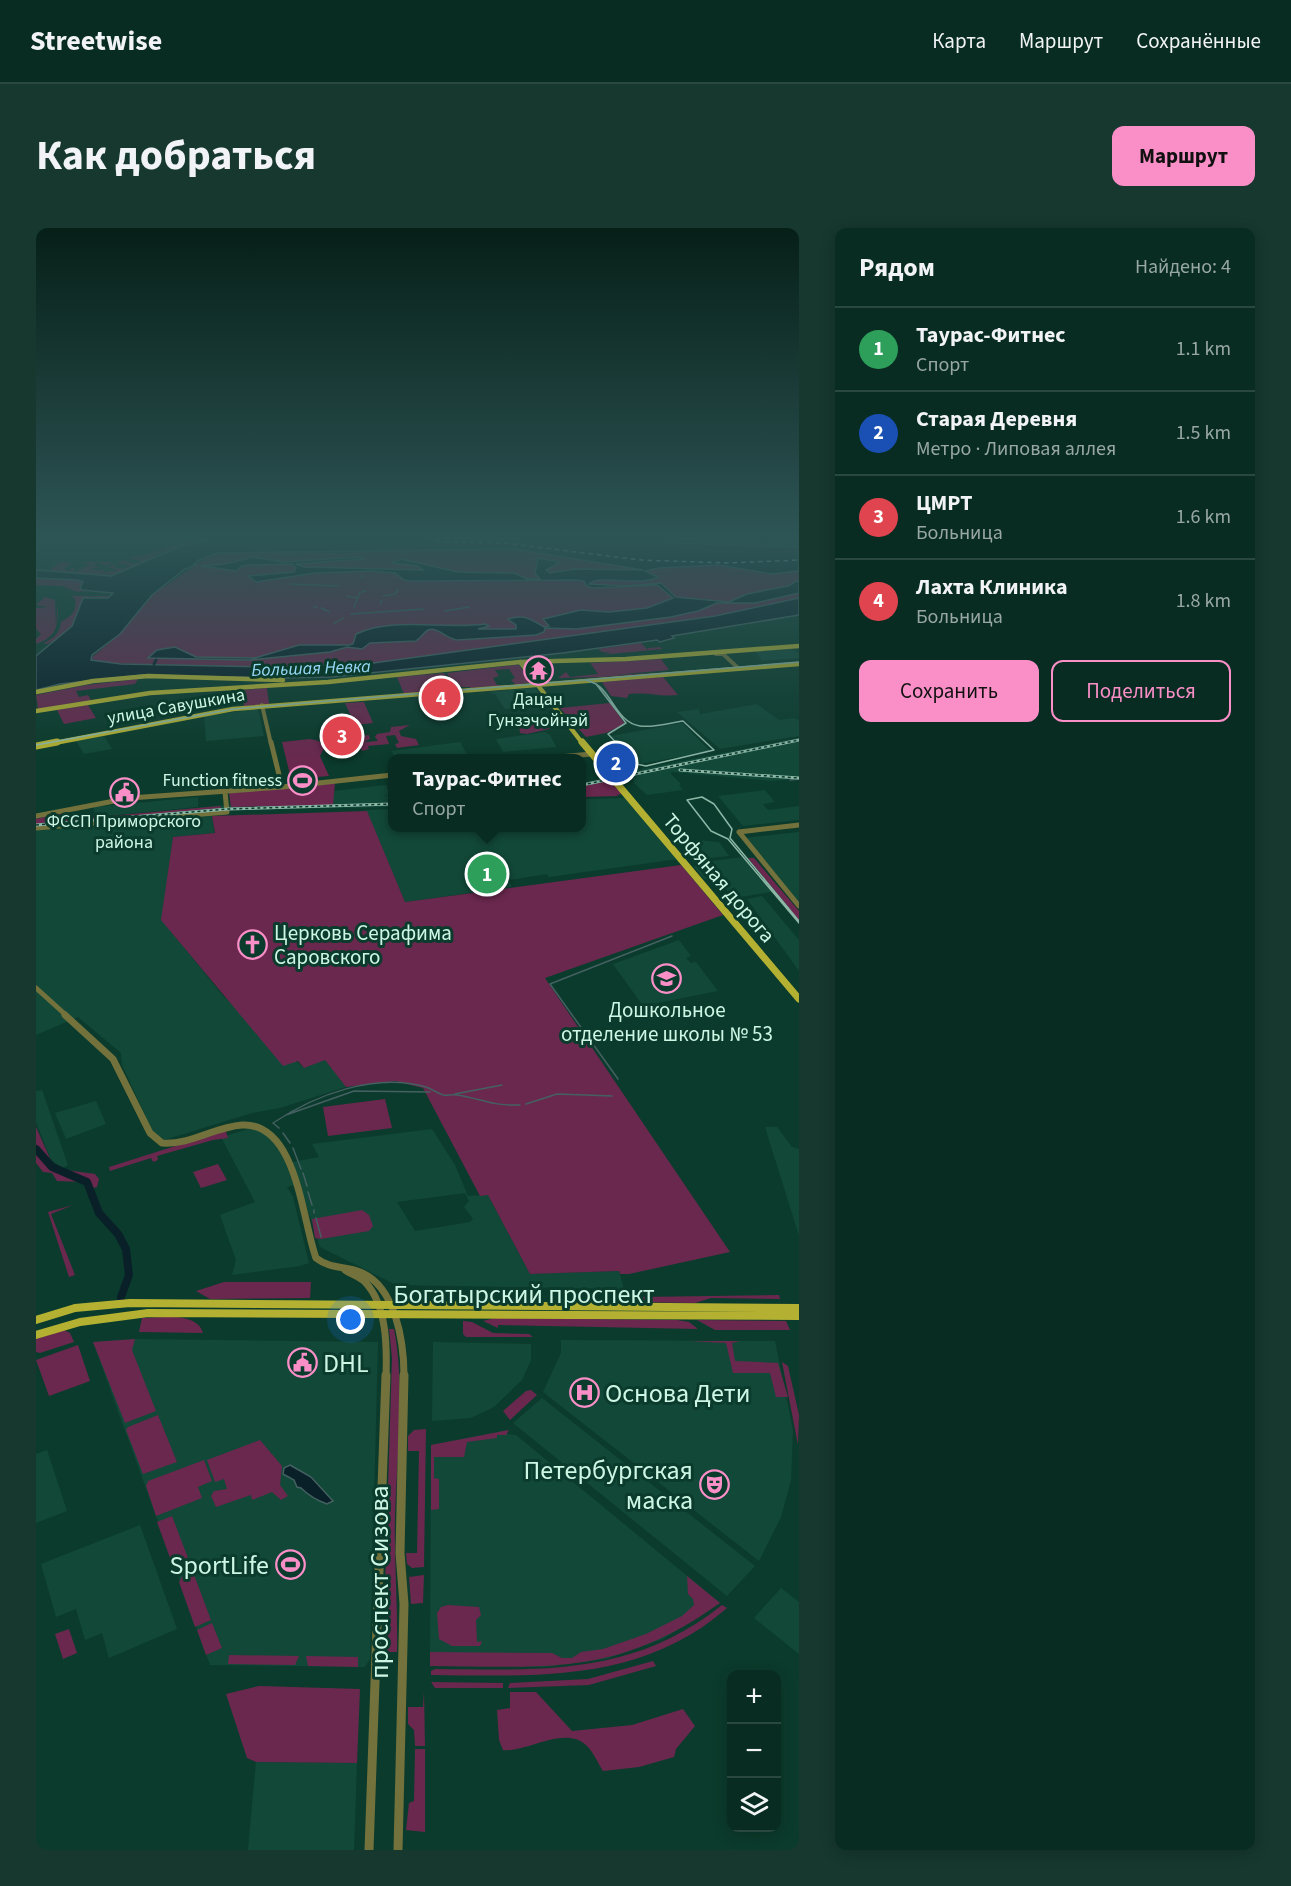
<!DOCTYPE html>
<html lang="ru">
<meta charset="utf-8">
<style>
:root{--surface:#082c21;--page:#16382e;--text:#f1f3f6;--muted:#98a7a5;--line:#29483f;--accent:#fa8fc8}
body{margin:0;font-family:"Source Sans 3",sans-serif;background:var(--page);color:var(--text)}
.controls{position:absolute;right:18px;bottom:18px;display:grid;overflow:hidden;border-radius:12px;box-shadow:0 3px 15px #0003}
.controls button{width:54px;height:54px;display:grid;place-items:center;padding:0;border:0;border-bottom:2px solid var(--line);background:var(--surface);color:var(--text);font:30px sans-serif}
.you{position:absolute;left:315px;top:1092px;width:21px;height:21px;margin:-15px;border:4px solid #fff;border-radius:50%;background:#1a73e8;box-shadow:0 0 0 9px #1a73e833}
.badge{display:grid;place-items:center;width:39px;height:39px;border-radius:50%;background:var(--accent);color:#fff;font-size:20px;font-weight:700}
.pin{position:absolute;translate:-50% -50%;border:3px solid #fff;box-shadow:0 2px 6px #0006}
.popup{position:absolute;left:352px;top:526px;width:198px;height:78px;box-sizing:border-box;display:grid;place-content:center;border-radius:12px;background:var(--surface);filter:drop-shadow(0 2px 4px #0005);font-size:20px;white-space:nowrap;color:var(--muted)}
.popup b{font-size:22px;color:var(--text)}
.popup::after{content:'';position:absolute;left:50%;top:100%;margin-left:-12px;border:12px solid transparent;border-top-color:var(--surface)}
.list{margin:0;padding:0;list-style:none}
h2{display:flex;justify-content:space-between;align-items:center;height:78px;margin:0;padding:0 24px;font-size:26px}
h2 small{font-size:20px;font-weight:400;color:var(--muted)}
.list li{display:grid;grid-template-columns:39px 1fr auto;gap:18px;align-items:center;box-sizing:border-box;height:84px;padding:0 24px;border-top:2px solid var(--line)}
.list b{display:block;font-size:22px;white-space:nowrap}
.list p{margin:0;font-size:20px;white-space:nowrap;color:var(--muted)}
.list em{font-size:20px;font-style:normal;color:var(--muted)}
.actions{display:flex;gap:12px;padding:18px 24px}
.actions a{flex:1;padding:14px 0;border:2px solid var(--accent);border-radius:12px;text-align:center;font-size:21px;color:var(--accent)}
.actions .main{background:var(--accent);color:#111}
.icon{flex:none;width:33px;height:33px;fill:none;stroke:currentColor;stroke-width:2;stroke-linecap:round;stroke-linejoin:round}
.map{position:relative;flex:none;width:763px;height:1622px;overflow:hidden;border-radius:12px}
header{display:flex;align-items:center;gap:36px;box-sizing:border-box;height:84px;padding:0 30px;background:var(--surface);border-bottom:2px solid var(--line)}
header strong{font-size:28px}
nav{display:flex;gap:33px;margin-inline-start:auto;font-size:21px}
.intro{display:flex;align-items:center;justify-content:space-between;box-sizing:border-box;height:144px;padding:0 36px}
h1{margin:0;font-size:42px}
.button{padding:15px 27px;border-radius:12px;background:var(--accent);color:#111;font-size:21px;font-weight:700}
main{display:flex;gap:36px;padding:0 36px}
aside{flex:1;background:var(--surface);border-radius:12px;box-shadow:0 3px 15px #0003}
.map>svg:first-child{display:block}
.built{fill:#124838;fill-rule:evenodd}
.green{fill:#6a284e}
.water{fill:#092029;stroke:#446061;stroke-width:1.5}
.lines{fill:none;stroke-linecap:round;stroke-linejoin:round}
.stream{stroke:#446061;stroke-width:1.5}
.canal{stroke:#092029;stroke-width:3}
.river{stroke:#092029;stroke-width:8}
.ferry{stroke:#97d9f7;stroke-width:1.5;stroke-dasharray:4.5 4;stroke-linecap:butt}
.minor-far3{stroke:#73723c;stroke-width:4}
.minor-far2{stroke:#73723c;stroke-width:5}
.minor-far1{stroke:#73723c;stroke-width:7}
.minor{stroke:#73723c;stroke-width:9}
.major-far2{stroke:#b4b032;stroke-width:4.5}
.major-far1{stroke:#b4b032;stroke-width:7}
.major{stroke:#b4b032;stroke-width:8}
.tram{stroke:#8db8a8;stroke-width:1.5}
.rail-casing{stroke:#8db8a8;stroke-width:3}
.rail{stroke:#0b3b2c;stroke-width:1.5;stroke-dasharray:3;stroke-linecap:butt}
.labels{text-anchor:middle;stroke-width:6;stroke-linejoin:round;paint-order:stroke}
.far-water-label{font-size:18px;font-style:italic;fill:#97d9f7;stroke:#0b3b2c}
.far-poi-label{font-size:18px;fill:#cdf6e5;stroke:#0b3b2c}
.far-street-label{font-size:18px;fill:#cdf6e5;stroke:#0b3b2c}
.street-label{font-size:21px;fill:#cdf6e5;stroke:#0b3b2c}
.poi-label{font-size:21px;fill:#cdf6e5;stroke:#0b3b2c;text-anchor:start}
.near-street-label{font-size:26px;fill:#cdf6e5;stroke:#0b3b2c}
.near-poi-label{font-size:26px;fill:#cdf6e5;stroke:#0b3b2c;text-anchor:start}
</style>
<header>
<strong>Streetwise</strong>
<nav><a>Карта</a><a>Маршрут</a><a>Сохранённые</a></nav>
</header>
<div class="intro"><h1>Как добраться</h1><a class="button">Маршрут</a></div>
<main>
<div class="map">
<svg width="763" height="1622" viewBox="0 0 763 1622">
<rect width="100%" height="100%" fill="#0b3b2c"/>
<!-- built -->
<path class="built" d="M756,421l7,4v5l-37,3 -7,-10z
M499,460l12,17 -42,4 -10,-15 -7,-2z
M721,476l22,16 14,-2 6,2v16l-79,13 -43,-37 22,-3 1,5z
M222,481l6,27 -58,5 -2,-25z
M646,495l28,28 -70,13 -29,-28z
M509,504l5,3 6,12 -53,5 -7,-13z
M68,508l8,13 -28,5 -8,-13z
M763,510v40l-27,3 -99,-9 -3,1 11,11 -2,1 4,5 -36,5 -13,-12 -1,-5 -51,10v-5l19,-4 -1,-2 11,2 19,-4 3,-2 -2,-2z
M424,514l9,16h-74l-3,-7z
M350,557l4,10 -9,1h11v11l-169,3 -187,17v-3l189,-19 108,-4v-10z
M729,562l10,12 -12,2 5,6 31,-4v14l-56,6 -25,-30z
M162,569v10l-103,10 -1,-10z
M591,570l51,61 -129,18 -2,-3 -38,6 3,7 -107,15 -39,-92 26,-1v19h190v-29z
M176,588l2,17 -41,4 -11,83 61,76 81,72 21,-9 21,28 -66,21 -28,5 -88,27 -11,-8 -31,-67 -1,-12 -43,-36 -42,18v-206z
M763,604v71l-55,-65z
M662,612l21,2 10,14 -29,3 -12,-16z
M706,629l30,35 -39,6 -14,-17 -15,-2 -11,-13h4l-1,-3z
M726,668l37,44v31l-52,-72z
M643,712l12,16 -5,2 5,5 5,-1 22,29 -75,15 -30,-42z
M6,862l26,75 -5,3 -12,-8 -15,-38v-31z
M60,873l10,23 -40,15 -11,-26z
M220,899l13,8 14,22 11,28 -7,2 6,10 16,66 -9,3 -68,9 4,-15 -16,-45 35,-13 -34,-65z
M729,899h12l15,20 7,2v87z
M396,901l23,36 13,31 20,-1 42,79 89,-3 5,18 -228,-4 -76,-38 -28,-85 27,-5 -7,-13zM429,965l4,8 -5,6 9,12 -3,3 -55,9 -18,-29z
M99,1111l243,3 -8,317 -5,8 -155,-2 -117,-323z
M525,1112l214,1 18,89 -2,50 -10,37 -22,44 -216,-169 18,-39z
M397,1114l98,2v16l-9,20 -28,27 -23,11 -39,3z
M506,1170l213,168 -28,30 -214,-173z
M472,1202l-1,4 9,1 204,168 -57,36 -57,20 -60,8 -116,-1 1,-221z
M11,1222l20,61 -31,12v-69z
M104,1297l37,104 -68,29 -7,-25 -17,7 -9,-31 -20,8 -15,-53z
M745,1360l18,14v52l-45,-36z
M220,1534l101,1 -3,87h-106z"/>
<!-- green -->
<path class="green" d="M150,313l5,2 -30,12 -7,-2 3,3 -43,19 -66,-3 12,-10h12l-8,7 4,2 5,-2 -4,-1h6l-2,5 16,-8 -6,-3h28l2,1 -8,3 -4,-3 -6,1 -1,2 6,1 -10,3h16l-5,3 17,-3 -10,-3 6,-3 3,1 -3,2 8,2 8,-3 -14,-3 6,-3 13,4 6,-3 -16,-3 20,-3z
M376,321h106l129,20 72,-4 53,9 27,-3v27l-84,18 -349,48 -98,3 -166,-4 -11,-5 29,-24 32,-39 57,-39 23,-4 115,1z
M0,351l40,1 6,3 -3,6 8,2 -10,1 -15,-6 -26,-1z
M35,368h40c-7,4 -23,-3 -28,4 -2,3 -3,10 -4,14 -6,15 -17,24 -32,30l-4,-1c10,-4 17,-9 18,-21 10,-6 17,-11 14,-23z
M9,369l10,3 1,27 2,-25c0,22 1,34 -22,42v-5l5,-5 -5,-5v-21l13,-1 -13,-2z
M605,415l7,7v-2l12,-1 2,2 -61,6 11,-2 -10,-1 -4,-3z
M625,431l8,11 -55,5 59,-3 -70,5 -45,1 8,-6 4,5 28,-3 -8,-11z
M479,437h4l12,17 -15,3 -5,-5 4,-2 -6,-9 -14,1 4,6 -6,2 4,7h16l-42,3 -1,-1h-9l-3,-4 -6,1 3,5 14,-1 -65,6 -7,-17 47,-4 8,10 -5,-10z
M627,449l15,18c-21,2 -28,-3 -49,-1l-2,4 -16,-2 -9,-14h-4z
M102,451l-3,5 -59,7 3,6 9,-2 3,5 -53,9 -2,-14 50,-10z
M231,460l2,16 42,-3 -67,5 -2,-16z
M328,474l9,21 -18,2 -10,-22z
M574,475l15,21 -19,9 -20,4 -26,-29z
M52,477l8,13 -32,6 -7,-14z
M507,487l11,13 -27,6 -7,-1 -2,-14 13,2 -4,-2z
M374,497l-11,6 2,5 15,3 3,6 -22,3 -2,-4 4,-1 -4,-8 -9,1 3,8 -21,2 1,3 -7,2 -5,-12 -10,-1 22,-3 1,4 -6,3 14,-1 -3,-4 2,-3 13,-2 1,-5z
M274,511l9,2 5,7 -4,8 9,20 -38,3 -9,-37z
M574,553l12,13 -6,1 3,1 -37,1v-11z
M299,555l-2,22 -102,2 -2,-14z
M184,578l1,2 -185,16v-5l30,-7 3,6 15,-5 3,5z
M331,583l38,91 276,-37 42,50 -178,63 185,274 -101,22h-9l-1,-3 -89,3 -42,-79 -8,1 -57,-108 -28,-7 -49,6 -21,-27 -21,8 -6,-7 -15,5 -122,-146 12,-83 42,-4 -3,-17z
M712,630h6l45,53v9z
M349,871l7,29 -64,8 -5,-29z
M0,899l16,36 14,7 29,4 4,5 -2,8 -8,2 -4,-7 -28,-1 -5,-8 -9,-1 -7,-9z
M187,903l3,1 2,6 -15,2 -56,16 1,4 -5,2 -2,-4 -41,13 -1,-4z
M182,936l9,16 -26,8 -8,-16z
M37,977l-22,9 24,61 -6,2 -21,-65z
M326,982l7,5 4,11 -4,5 -48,8 -6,-1 -3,-19z
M188,1054h87l-1,16 -100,1 -14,-8z
M599,1066l4,3 140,-2 1,4 -69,-1 -16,5 -72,-1z
M106,1090c18,0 55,-7 61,15l-64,-1z
M459,1090l182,2 12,2 9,7 -200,-4v3l-15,-7z
M661,1092l89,1 4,9h-75z
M427,1093l9,1 21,11 36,1 4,3h-67l-3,-3z
M353,1101h5c11,56 3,128 1,187 -1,45 3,91 2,136h-14l9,-294z
M28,1102l6,3 4,9 -34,11 -4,-1v-13z
M99,1111l-3,11 24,61 -31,12 -32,-81z
M653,1113h51l-8,2 3,18 43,2 10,34h-12l-6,-24h-37l-7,-30z
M42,1117l12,36 -41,15 -13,-36z
M746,1134l6,4 11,49 -1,30z
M495,1162l6,5 -27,25 -7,-9 23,-20z
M122,1187l19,47 -34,12 -17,-44 2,-3z
M390,1201l-2,138 -12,1 -5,-4 -1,-11h11l2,-102h-11v-15l6,-6z
M473,1202l-3,5h-9v3l-30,4 -3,15h-30v21l5,1v30l-8,1v-65z
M224,1212l22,26 -2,19 8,11 -7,4 -9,-8 -20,8 -1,-5 -35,12 -5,-11 3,-5 13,-2 -3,-10 -9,3 -8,-22z
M168,1232l8,21 -14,6 4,11 -46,18 -10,-30 2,-5z
M136,1288l19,50 -11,5 -6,-2 -17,-47z
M157,1344l18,48 -16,7 -16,-45 3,-5z
M388,1347l-1,28 -12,1 -2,-27z
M651,1348l33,27c-102,73 -171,64 -290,63v-14l122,1 10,5h10l9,-6 22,-3 43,-15 36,-18 12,-11 -1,-6 -5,-5z
M412,1377l31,2 2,8 -5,5 1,22 5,-1 -2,5h-28l-13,-7 -2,-26 4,-6z
M686,1377l5,3c-86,75 -190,68 -296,67v-4l4,-2c109,1 198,7 287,-64z
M176,1395l10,25 -16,7 -9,-25z
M33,1401l8,24 -14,6 -8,-25z
M193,1427l70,1 -4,9 -67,-1z
M270,1428l52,1v10l-50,-1z
M617,1433l3,5 -67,19 -81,3 2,-5 78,-4z
M395,1454l72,1v5h-68z
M223,1458l101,3 -3,74 -101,-1 -9,-4 -21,-64z
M388,1463l1,55h-10l-1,-16 -6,-6v-17h15z
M474,1464h26l36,39 60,-6 51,-16 12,17 -19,23 -2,8 -35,10 -36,4c-5,-8 -9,-18 -16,-25 -21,-22 -61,7 -84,4l-4,-10 -2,-30 13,-2z
M379,1521h10v83l-19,-2 3,-27 5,-2z"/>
<!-- water -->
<path class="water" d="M195,308h357l44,4 4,-4h22l-1,3 14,4 128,4v24l-27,3 -53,-9 -60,3 -14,3 13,6c-18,10 -59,-3 -69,7l37,2 35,-3 15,14 53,5 18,-8 41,-8 11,-6v13l-44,10h-38l-19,8 -27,6 -95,12 -31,-1 -1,4 -8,3 -79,5c-10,-1 -21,-14 -29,-10 -4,2 -7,8 -12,11l-46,2 -8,6 -15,-2 -17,5 -81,8 -101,-2 9,-8 18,-3 21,10 59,1 44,-13h50l4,-1 3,-10c38,-18 88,-4 129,-10l4,2 -11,3h38v-4l-8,-6c16,-5 23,0 36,8l5,-1 -6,-7 38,-9 28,2 38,-4 26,-10 -16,-13 -64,3 -7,-2 -2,-5 -8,-1 -165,1 -7,-1 -9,-7 -24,-2 -56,2 -59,9 -8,-6 46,-4 2,-4 -4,-4 -43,1 -7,1 -6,5 -35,-5 24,-2 28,-7 30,5 76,-5 4,2 -67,5 8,3 119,3 -6,-4 -26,-3 10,-4 57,13 56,1 13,6h13l-5,-6 3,-15 22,4 -14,8 4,3 25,-4 68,1 -129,-21 -296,4 -19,7 -5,4 2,1 -11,4 -33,26 -32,39 -28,21 -1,5 30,4 147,3 98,-3 349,-48 84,-18v17l-127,21 2,2 -14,4 -3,-2 -94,13 -232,24 -52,1 -137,-3 -82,9 -24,6v-34l36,-30 11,-28h25l5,-5 -31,-3 -2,-2 3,-6 -5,-2 -42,-2v-8l75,6 73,-31z
M254,1237l21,12 22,24 -6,3c-11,-4 -18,-8 -26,-16l-4,-1 -3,-7 -11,-6 1,-6z"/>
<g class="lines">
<!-- stream -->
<path class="stream" d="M325,349l2,-2
M254,356l50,2
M326,364l4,-1
M311,368l10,2
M347,368l12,-2 3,-4
M344,376l2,-4
M278,379h3
M318,379l6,-15
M285,380l9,4
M409,383l24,-4
M315,386l72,-5
M303,393l4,-3
M298,395l3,-1
M754,552l9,-1
M582,851l-68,-95 122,-48
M419,866l47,-9
M490,876l31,-10 55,2
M250,887l68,-24 76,1
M243,900l-6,-5c42,-28 102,-51 153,-36 6,2 11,6 17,8 4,1 9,-1 14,0 26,4 34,11 63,10
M247,905l7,10
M257,920l8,21
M267,945l4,13
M272,964l4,13
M278,982v3
M280,990l5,19"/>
<!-- canal -->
<path class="canal" d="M118,436l2,-4"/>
<!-- river -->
<path class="river" d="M0,921l16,18 35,15 12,31 19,21 8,15 3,26 -8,22"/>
<!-- ferry -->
<path class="ferry" d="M384,308l23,6 61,1 137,17 87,3 71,-3"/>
<!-- minor-far3 -->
<path class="minor-far3" d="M680,426h7l14,13
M226,477l9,39"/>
<!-- minor-far2 -->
<path class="minor-far2" d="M235,514l11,45
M513,530l42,-4
M0,588l94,-18 152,-11 110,-12
M0,600l191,-16 -2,-20
M703,604l60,74
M703,604l60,-7
M0,760l31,28"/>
<!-- minor-far1 -->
<path class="minor-far1" d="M29,787l48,44 37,74 12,10c29,2 52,-16 80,-18 55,-3 60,95 74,133 14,11 29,8 44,14 36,14 44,71 44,104
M309,1042c6,4 15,7 20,12 22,23 22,65 21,94"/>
<!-- minor -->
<path class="minor" d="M333,1622l17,-475
M362,1622l6,-246 -4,-51 4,-178"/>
<!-- major-far2 -->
<path class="major-far2" d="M484,434l63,82
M0,464l57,-11 55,-5 135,4
M0,483l114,-18 178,-11 192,-20 106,-3 173,-13
M13,516l184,-35 566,-45"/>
<!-- major-far1 -->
<path class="major-far1" d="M546,514l217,257
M0,518l21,-4"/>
<!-- major -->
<path class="major" d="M0,1092l39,-12 55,-5 669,5
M0,1107l44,-13 68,-9 651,3"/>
<!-- tram -->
<path class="tram" d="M550,452l3,1
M553,453c23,6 25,41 51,45 13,2 30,-3 43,-5l31,29 -68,16 -10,-2 -28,-30 18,-11 -30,-39z
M0,517l197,-36 566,-47
M763,693l-69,-83 2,-9 -18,-25 -12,-7 -15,3 24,31 17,8 71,84"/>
<defs>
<path id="rail" d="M644,542l119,8
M546,557l217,-45
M0,597l192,-16 164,-5"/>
</defs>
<!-- rail casing -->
<use href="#rail" class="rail-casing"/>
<!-- rail -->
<use href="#rail" class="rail"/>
</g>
<!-- sky -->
<linearGradient id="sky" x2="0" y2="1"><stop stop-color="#062018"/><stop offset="0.58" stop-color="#2e5556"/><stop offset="1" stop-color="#2e5556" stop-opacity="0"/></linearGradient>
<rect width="763" height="535" fill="url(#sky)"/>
<!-- icons -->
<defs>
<symbol id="temple-ring" viewBox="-11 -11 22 22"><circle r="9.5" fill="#0b3b2c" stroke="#fa8fc8" stroke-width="1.5"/><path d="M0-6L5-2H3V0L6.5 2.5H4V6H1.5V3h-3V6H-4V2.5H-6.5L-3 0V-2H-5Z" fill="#fa8fc8"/></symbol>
<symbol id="stadium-ring" viewBox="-11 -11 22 22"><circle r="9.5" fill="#0b3b2c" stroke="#fa8fc8" stroke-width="1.5"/><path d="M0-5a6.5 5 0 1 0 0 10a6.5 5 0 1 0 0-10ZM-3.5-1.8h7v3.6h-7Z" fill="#fa8fc8"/></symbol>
<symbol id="civic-ring" viewBox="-11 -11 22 22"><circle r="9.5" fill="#0b3b2c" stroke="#fa8fc8" stroke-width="1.5"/><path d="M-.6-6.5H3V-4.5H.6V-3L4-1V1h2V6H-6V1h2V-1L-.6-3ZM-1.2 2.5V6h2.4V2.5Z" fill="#fa8fc8"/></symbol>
<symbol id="church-ring" viewBox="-11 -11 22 22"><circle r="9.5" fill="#0b3b2c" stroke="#fa8fc8" stroke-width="1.5"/><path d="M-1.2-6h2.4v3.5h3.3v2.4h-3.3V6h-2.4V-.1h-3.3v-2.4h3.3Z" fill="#fa8fc8"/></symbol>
<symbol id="school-ring" viewBox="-11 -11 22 22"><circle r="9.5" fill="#0b3b2c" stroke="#fa8fc8" stroke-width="1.5"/><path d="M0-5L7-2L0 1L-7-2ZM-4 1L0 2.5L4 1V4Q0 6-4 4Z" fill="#fa8fc8"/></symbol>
<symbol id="hospital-ring" viewBox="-11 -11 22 22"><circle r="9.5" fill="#0b3b2c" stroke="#fa8fc8" stroke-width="1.5"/><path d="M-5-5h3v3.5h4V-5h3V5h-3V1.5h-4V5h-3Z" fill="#fa8fc8"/></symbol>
<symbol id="theatre-ring" viewBox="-11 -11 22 22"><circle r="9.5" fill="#0b3b2c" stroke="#fa8fc8" stroke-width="1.5"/><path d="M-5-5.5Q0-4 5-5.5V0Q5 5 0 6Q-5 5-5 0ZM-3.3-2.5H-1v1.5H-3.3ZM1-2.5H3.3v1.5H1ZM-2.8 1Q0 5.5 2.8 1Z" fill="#fa8fc8"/></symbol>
</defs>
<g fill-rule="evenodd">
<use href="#temple-ring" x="486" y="426" width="33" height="33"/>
<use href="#stadium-ring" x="250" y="536" width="33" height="33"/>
<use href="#civic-ring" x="72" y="548" width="33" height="33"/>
<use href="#church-ring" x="200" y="700" width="33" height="33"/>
<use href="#school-ring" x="614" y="734" width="33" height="33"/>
<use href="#civic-ring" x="250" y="1118" width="33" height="33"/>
<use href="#hospital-ring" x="532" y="1148" width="33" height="33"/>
<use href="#theatre-ring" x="662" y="1240" width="33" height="33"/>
<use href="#stadium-ring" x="238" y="1320" width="33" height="33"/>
</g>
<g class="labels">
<!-- far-water labels -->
<g class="far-water-label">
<text transform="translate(275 440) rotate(-2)" y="6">Большая Невка</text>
</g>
<!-- far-poi labels -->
<g class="far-poi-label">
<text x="502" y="477">Дацан<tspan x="502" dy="21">Гунзэчойнэй</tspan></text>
<text x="246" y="558" text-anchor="end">Function fitness</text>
<text x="88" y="599">ФССП Приморского<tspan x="88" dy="21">района</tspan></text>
</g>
<!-- far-street labels -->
<g class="far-street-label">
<text transform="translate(140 478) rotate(-10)" y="6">улица Савушкина</text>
</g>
<!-- street labels -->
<g class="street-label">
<text transform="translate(683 650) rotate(50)" y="7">Торфяная дорога</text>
</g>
<!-- poi labels -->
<g class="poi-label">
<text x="238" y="712">Церковь Серафима<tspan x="238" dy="24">Саровского</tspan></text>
<text x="631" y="789" text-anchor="middle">Дошкольное<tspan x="631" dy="24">отделение школы № 53</tspan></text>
</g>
<!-- near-street labels -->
<g class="near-street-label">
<text x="488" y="1075">Богатырский проспект</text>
<text transform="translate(343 1354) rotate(-90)" y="9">проспект Сизова</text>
</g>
<!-- near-poi labels -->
<g class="near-poi-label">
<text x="287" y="1144">DHL</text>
<text x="569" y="1174">Основа Дети</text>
<text x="657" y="1251" text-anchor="end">Петербургская<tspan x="657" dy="30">маска</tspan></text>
<text x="233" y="1346" text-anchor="end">SportLife</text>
</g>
</g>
</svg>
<div class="controls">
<button>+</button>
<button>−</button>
<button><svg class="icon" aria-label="layers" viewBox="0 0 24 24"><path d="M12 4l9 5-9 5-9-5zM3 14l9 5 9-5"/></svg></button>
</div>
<div class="you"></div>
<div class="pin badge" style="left:451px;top:646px;background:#2e9e5b">1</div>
<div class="popup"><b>Таурас-Фитнес</b>Спорт</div>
<div class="pin badge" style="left:580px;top:535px;background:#1a4fb4">2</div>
<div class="pin badge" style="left:306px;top:508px;background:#e0444e">3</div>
<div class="pin badge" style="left:405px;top:470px;background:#e0444e">4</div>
</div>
<aside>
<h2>Рядом<small>Найдено: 4</small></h2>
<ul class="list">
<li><span class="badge" style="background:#2e9e5b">1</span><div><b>Таурас-Фитнес</b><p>Спорт</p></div><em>1.1 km</em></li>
<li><span class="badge" style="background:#1a4fb4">2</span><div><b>Старая Деревня</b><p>Метро · Липовая аллея</p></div><em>1.5 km</em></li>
<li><span class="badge" style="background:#e0444e">3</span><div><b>ЦМРТ</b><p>Больница</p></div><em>1.6 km</em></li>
<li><span class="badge" style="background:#e0444e">4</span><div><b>Лахта Клиника</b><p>Больница</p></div><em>1.8 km</em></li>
</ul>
<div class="actions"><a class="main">Сохранить</a><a>Поделиться</a></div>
</aside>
</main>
